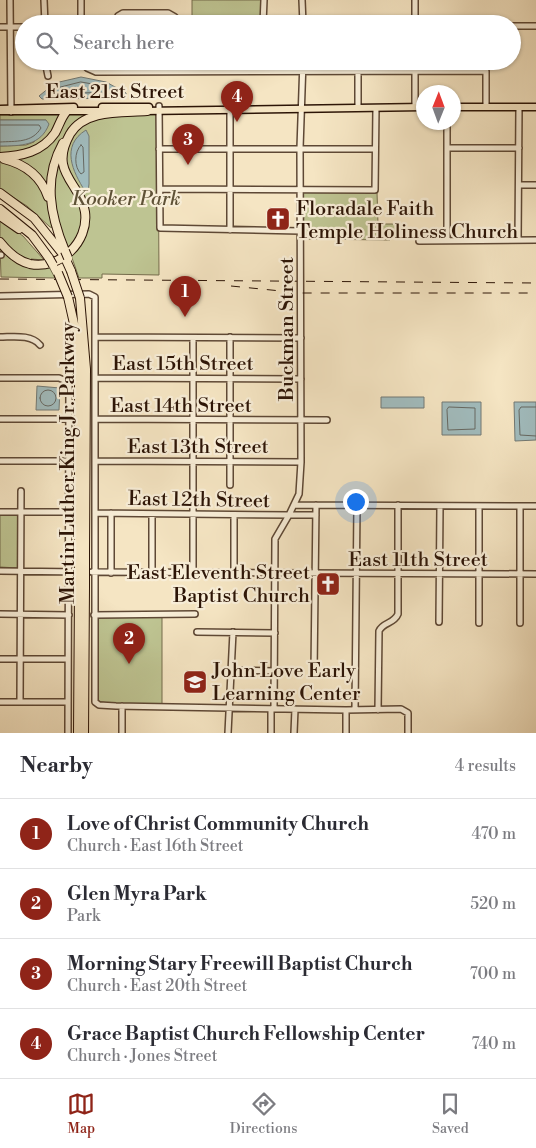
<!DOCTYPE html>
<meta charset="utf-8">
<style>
:root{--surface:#fff;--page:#f2f2f3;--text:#2b2b33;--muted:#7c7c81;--line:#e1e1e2;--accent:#8f2418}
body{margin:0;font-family:"Libre Bodoni",serif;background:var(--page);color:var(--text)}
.compass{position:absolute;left:416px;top:85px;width:45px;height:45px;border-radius:50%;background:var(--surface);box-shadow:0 1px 4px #0004;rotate:1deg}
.you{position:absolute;left:355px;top:501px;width:18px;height:18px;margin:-12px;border:4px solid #fff;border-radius:50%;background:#1a73e8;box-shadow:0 0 0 8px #1a73e833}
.badge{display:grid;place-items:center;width:32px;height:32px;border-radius:50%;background:var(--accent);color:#fff;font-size:16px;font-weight:700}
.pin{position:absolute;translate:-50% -41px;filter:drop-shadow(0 1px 2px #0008)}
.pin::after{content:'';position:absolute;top:26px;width:18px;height:15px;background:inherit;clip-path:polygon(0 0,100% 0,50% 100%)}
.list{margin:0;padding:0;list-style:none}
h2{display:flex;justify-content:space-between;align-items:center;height:65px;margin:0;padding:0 20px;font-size:21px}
h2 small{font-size:16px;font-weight:400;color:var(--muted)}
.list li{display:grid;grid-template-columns:32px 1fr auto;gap:15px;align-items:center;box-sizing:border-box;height:70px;padding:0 20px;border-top:1px solid var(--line)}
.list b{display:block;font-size:19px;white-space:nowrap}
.list p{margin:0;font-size:16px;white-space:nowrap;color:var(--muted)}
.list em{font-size:16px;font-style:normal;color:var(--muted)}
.icon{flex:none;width:28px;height:28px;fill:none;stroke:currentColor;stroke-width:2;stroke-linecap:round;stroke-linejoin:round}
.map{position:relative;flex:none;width:536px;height:733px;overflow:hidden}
.search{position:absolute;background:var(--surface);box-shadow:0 1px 4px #0004;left:15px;right:15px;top:15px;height:55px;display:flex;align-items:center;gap:12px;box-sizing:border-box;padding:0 18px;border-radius:28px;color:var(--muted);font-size:19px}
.sheet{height:345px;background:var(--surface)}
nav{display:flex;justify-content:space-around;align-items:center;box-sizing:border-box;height:70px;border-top:1px solid var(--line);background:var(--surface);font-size:14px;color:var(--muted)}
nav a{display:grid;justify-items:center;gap:2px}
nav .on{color:var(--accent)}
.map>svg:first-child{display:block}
.green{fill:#bec492;stroke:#756c4c}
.water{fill:#a1bcbe;stroke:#727974}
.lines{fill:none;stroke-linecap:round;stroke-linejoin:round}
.shore{stroke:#666862;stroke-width:1}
.minor-casing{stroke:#5e4835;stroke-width:8}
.major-casing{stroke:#2c1406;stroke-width:9}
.highway-casing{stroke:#2c1406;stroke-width:10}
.minor{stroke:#f8eed8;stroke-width:5}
.major{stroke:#f5e5c3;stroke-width:6}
.highway{stroke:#f5e5c3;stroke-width:8}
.rail{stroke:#2c1406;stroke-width:1;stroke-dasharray:9 9;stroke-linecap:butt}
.highway-bridge-casing{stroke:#2c1406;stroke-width:10;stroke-linecap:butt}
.highway-bridge{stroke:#f5e5c3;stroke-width:8}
.labels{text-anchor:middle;stroke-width:4.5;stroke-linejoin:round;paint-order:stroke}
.street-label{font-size:20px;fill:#2c1406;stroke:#f8eed8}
.park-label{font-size:20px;font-style:italic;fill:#5f5237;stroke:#f8eed8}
.poi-label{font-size:20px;fill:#2c1406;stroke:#f8eed8;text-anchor:start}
</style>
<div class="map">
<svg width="536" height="733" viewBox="0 0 536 733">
<rect width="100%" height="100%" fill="#f5e5c3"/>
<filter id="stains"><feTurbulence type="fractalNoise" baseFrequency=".004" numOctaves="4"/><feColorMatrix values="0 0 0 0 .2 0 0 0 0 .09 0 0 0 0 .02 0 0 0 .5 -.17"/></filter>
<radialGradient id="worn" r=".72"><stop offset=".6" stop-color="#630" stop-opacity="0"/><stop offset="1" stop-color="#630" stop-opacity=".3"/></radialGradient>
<!-- green -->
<path class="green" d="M192,0h69v24h-69z
M62,114c-13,34 -30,37 -62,40v-8l26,-1 8,-3 12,-22h-46v-5z
M67,114h21l-22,21 -6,9 -12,42 -2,1 -32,-27 25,-10z
M154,114l4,4 1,157 -57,-1v4h-23l-8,-23 15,-34 -21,-59 3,-20 13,-17 22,-8z
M61,153l22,61 -4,22 -11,13 -13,-33 -4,-33z
M0,160l30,13 17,25 7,30 -4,-1 -23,-21 -27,-17z
M303,191l74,1 1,32h21l-9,16 -86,-1z
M0,220l23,16 21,24 -13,-1 -1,2 -10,-3 -20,-19z
M0,245l7,9 41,11 7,13 -54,-1z
M0,514h18v54l-18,-1z
M162,617v87h-50l-14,-3 -2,-83z"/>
<!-- water -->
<path class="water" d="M81,77l25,5 20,11v5l-84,1 -3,-3 16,-13z
M0,120h46l3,4c-8,22 -29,22 -49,22z
M86,130l3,6v48l-1,7h-3c-12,-19 -25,-45 1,-61z
M37,386l23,2 -1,22h-23z
M381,397h43v11h-43z
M442,402h39v33h-39z
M514,402h22v38l-21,1z"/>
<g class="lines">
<!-- shore -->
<path class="shore" d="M81,82l23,4 6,6 -55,2 -2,-2 1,-3z
M0,125h39l2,3c-9,15 -25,13 -41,14
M81,145l2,2 1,25 -3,2c-7,-7 -7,-22 0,-29z
M40 398a8 8 0 1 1 16 0a8 8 0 1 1-16 0Z
M449,407l26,1v21l-27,1 -1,-20z
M536,407h-15l-2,3 1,25 16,1"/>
<defs>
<path id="minor" d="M10,0l1,112
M44,0l1,24
M81,0v24
M302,0l1,24
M415,0v24
M116,24l2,-8 5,-3h45l7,4 1,7
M263,24l1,-24
M512,26h24
M0,27h24
M45,61l3,15
M82,61l5,7 9,4 390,-1v36
M415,61v46
M358,71v37
M159,106l1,122 140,3
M447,148h72
M159,149h216
M519,185h17
M160,189l215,1 1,-82
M230,230v-122
M447,240v-118
M518,240l1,-133
M419,241l117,-1
M0,255h1
M0,296l89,-2 6,3v405l4,3 17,1 230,4 55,-1 7,4v20
M0,337c13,0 31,-3 40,8
M95,337l206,1
M0,378h59l5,2 5,6 -1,347
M95,378l206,1
M0,419h69
M95,419l232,1
M0,461h69
M95,461l206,1
M230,485v-148
M294,505l242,1
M520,506v117
M0,512h69
M95,513l194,2 10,-21 2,-32 -1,-314 3,-87
M111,513v60
M0,571l81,1
M92,572l444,2
M152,573v-59
M193,573v-235
M234,573v-58
M0,614l69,1
M94,615l101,-1
M439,622l1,-116
M479,623v-117
M197,632l78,1
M0,659h68
M230,670l44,1
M314,672l2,-167
M0,702h68
M20,702l1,-211
M274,709l1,-170 14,-24h27
M355,710l2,-205
M378,710l1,-79c4,-9 15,-7 19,-17v-109
M122,733v-27
M228,733l5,-101
M271,733v-24
M294,733l1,-24
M346,733v-23"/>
<path id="major" d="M102,107h47
M454,107h82
M0,109l74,-2
M0,111h107
M142,111l282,-4"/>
<path id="highway" d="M63,143c-20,36 -13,72 2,108
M0,157c22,-1 42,-5 55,-24 4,-7 6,-15 11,-21
M4,159c20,5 37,17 44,38
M0,193l34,25 28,35
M0,209l32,26 17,23
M0,216l19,13
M0,242c8,10 17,19 30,22 30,6 59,-22 55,-52 -4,-29 -37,-39 -15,-78 15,-25 52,-21 77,-23
M66,260l5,11
M68,297l9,40 2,35v183
M80,298l6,71 -1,186
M78,733l1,-146
M84,733l1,-146"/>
</defs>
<!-- minor casing -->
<use href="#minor" class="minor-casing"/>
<!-- major casing -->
<use href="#major" class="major-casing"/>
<!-- highway casing -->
<use href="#highway" class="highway-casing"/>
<!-- minor -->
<use href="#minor" class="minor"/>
<!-- major -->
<use href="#major" class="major"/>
<!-- highway -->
<use href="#highway" class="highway"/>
<!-- rail -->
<path class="rail" d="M0,279l536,4
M231,286l70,7h235"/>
<defs>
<path id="highway-bridge" d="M65,251l3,7
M49,258l4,7
M71,271l9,27
M58,273l10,24
M79,555v32
M85,587v-32"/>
</defs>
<!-- highway-bridge casing -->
<use href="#highway-bridge" class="highway-bridge-casing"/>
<!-- highway-bridge -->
<use href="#highway-bridge" class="highway-bridge"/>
</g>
<!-- icons -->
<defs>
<symbol id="church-square" viewBox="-11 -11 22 22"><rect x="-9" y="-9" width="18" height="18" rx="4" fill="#8f2418" stroke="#f8eed8"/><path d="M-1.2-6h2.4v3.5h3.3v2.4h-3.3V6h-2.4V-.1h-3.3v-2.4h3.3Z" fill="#fff"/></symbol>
<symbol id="school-square" viewBox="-11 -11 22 22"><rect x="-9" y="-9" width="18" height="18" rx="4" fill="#8f2418" stroke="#f8eed8"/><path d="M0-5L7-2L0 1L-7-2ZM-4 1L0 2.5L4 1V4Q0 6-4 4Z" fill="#fff"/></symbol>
</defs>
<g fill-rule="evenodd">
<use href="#church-square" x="264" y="205" width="28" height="28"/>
<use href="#church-square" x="314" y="570" width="28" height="28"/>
<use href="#school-square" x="181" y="668" width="28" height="28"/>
</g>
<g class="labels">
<!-- street labels -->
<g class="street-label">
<text x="115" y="98">East 21st Street</text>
<text transform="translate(286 329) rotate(-90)" y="7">Buckman Street</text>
<text x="183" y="370">East 15th Street</text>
<text x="181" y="412">East 14th Street</text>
<text x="198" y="453">East 13th Street</text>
<text transform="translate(67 463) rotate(-90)" y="7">Martin Luther King Jr. Parkway</text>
<text transform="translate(199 499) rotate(1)" y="7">East 12th Street</text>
<text x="418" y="566">East 11th Street</text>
</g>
<!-- park labels -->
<g class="park-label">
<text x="126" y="205">Kooker Park</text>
</g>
<!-- poi labels -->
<g class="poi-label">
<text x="296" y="215">Floradale Faith<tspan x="296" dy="23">Temple Holiness Church</tspan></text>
<text x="310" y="579" text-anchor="end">East Eleventh Street<tspan x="310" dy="23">Baptist Church</tspan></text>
<text x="212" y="677">John Love Early<tspan x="212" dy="23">Learning Center</tspan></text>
</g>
</g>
<rect width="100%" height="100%" filter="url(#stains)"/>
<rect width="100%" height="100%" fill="url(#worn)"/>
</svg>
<svg class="compass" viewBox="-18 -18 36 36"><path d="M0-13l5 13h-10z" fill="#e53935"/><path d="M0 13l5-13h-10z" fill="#7c7c81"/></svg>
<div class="you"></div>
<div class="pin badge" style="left:185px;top:317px">1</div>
<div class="pin badge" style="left:129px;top:664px">2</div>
<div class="pin badge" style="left:188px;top:165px">3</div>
<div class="pin badge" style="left:237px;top:122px">4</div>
<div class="search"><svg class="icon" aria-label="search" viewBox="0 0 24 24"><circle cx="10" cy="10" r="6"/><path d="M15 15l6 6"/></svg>Search here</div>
</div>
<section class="sheet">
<h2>Nearby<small>4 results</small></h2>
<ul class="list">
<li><span class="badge">1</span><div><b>Love of Christ Community Church</b><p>Church · East 16th Street</p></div><em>470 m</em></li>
<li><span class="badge">2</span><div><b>Glen Myra Park</b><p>Park</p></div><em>520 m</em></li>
<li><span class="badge">3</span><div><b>Morning Stary Freewill Baptist Church</b><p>Church · East 20th Street</p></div><em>700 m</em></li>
<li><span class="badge">4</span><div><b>Grace Baptist Church Fellowship Center</b><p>Church · Jones Street</p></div><em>740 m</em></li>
</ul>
</section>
<nav>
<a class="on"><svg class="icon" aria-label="map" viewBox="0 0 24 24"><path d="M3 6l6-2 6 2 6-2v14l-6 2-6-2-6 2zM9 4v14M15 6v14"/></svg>Map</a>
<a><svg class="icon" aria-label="directions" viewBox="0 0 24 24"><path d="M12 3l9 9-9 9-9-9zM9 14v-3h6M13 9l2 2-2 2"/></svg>Directions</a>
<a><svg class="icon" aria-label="saved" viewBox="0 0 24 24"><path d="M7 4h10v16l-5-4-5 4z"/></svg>Saved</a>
</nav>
